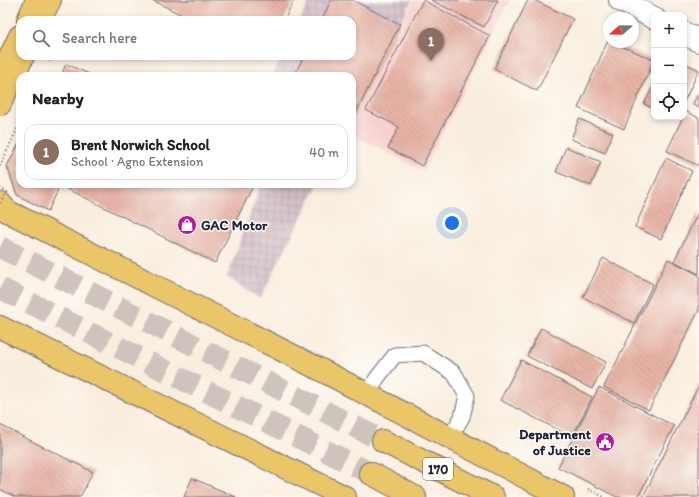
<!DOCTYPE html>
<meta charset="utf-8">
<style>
:root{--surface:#fff;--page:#f6f6f6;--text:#222;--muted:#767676;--line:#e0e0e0;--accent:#b5179e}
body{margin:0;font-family:Itim,sans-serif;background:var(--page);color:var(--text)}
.controls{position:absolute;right:12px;top:12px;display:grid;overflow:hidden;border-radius:8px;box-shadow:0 2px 6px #0003}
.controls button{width:36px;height:36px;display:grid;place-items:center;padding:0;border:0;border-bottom:1px solid var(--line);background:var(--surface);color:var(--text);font:20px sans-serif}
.compass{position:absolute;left:603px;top:12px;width:36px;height:36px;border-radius:50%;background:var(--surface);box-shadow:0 2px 6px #0003;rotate:250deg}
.you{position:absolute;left:452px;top:223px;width:14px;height:14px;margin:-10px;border:3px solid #fff;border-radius:50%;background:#1a73e8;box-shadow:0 0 0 6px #1a73e833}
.badge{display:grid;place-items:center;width:26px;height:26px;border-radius:50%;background:var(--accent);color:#fff;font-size:13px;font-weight:700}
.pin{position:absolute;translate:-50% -33px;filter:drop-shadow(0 1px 2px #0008)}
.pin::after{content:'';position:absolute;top:21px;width:14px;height:12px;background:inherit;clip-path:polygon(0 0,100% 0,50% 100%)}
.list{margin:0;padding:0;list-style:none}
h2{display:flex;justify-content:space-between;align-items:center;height:52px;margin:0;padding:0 16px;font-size:17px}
h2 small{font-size:13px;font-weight:400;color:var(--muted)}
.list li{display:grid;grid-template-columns:26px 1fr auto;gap:12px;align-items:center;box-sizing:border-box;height:56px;margin:0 8px 8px;padding:0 8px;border:1px solid var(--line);border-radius:12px}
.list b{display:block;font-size:15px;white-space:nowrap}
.list p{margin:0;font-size:13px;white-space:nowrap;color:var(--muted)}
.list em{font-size:13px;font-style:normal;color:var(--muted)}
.icon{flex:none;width:22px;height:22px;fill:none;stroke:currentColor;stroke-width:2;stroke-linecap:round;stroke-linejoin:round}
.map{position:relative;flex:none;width:699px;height:497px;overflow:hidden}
.search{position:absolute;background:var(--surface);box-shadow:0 2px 6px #0003;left:16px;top:16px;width:340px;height:44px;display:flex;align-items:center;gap:10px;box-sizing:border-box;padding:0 14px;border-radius:12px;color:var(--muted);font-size:15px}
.panel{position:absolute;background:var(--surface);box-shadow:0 2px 6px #0003;left:16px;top:72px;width:340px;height:116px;border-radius:12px}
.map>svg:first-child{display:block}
.built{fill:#f7d0cf}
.industrial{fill:url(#industrial-grid)}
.building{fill:url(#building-back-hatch)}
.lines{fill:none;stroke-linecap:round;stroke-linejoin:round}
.primary-tunnel{stroke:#cec4bd;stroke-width:22;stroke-dasharray:22 11;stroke-linecap:butt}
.lane-casing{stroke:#6d6974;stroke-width:17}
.street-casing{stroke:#6d6974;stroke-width:24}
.primary-casing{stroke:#6d6974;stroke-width:24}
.highway-casing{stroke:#6d6974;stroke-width:24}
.path{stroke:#6d6974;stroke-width:2.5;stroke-dasharray:1 3;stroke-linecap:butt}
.lane{stroke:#fff;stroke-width:15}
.street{stroke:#fff;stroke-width:22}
.primary{stroke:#ebc669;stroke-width:22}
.highway{stroke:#ebc669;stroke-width:22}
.path-bridge{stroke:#6d6974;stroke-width:2.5;stroke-dasharray:1 3;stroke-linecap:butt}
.labels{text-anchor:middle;stroke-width:3;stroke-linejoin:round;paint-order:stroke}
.shield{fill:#fdfcf7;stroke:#646373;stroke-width:1}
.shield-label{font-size:13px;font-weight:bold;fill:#22223b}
.poi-label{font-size:14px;font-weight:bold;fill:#22223b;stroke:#fdfcf7;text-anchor:start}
</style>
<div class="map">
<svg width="699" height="497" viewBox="0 0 699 497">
<defs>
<pattern id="industrial-grid" width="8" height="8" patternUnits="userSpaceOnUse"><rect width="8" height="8" fill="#d2bec5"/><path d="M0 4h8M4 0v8" fill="none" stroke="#b4a3aa"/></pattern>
<pattern id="building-back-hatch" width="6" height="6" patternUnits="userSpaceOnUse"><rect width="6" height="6" fill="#e7b3a4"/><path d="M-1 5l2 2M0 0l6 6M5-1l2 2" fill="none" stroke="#c69a8e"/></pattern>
</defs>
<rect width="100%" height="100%" fill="#fdfcf7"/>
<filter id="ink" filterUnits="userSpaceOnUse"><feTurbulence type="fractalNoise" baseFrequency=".025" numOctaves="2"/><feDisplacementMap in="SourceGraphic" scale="8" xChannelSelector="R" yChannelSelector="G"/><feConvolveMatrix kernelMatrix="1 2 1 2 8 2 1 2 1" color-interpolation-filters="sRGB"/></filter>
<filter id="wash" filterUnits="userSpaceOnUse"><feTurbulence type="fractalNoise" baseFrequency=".012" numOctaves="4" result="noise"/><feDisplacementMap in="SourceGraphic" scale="16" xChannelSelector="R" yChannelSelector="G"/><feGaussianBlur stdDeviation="0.9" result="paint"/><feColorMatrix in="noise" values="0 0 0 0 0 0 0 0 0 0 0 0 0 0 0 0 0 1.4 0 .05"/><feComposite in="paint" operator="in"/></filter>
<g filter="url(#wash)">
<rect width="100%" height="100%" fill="#f9eddd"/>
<!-- built -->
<path class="built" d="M414,0h96l-87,171 -71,-37v-12z"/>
<!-- industrial -->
<path class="industrial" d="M310,0h102l-60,118v-42h-80l10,-20h70v-36h-52z
M261,184h57l-58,115 -33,-22z"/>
<g id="blocks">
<!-- building -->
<path class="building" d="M152,0h142l-10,20h-92z
M331,0h21l48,24 -48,97v-45h-58l10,-20h48v-36h-30z
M423,0l67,36 -68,130 -34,-18 11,-21 -33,-17z
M431,0h67l-14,27z
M528,0h6l39,19 -36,72 -43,-22z
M609,38v4h3l42,18 -30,69 -46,-21z
M684,63l15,7 -15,32z
M66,64l28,12h-33z
M654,84v25l-10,-5z
M699,92v15l-6,-3z
M685,111l14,7v48l-32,-15 16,-34h1z
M579,119l34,14 -8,20 -34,-14z
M20,142v42h41l-13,27 -31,-16 -10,-29z
M566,147l35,15 -10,24 -35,-14z
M666,158l26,13 -31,68 -26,-12z
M68,184h186l-39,79 -149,-75z
M699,211v63l-25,-13z
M603,258l50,26 -19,39 -51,-26z
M668,259l31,16v35l-50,100 -45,-23z
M541,328l65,34 -14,27 -65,-33z
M521,360l71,37 -20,40 -72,-37z
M699,385v112h-56z
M599,387l75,39 -36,71h-21l-59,-30z
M0,425l93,47 -13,25h-65l-15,-8z
M192,478l44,19h-52z"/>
</g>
</g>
<g filter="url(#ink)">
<use href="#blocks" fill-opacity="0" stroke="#6d6974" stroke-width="1"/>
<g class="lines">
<!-- primary-tunnel -->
<path class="primary-tunnel" d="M0,247l383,194
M0,288l370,185"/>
<defs>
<path id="lane" d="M368,394l9,-16 18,-23 28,-2 31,20 13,23 -5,21 -12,20"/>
<path id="street" d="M620,0l34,18
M684,33l15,8"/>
<path id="primary" d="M40,20l10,-20
M0,104l23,-48
M0,203l7,8 314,159 242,127
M0,327l345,170
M383,441l110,56
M370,473l45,24"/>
<path id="highway" d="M28,20l9,-20
M0,78l20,-42"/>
</defs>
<!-- lane casing -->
<use href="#lane" class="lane-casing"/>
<!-- street casing -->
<use href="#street" class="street-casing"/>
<!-- primary casing -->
<use href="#primary" class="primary-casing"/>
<!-- highway casing -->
<use href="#highway" class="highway-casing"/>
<!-- path -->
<path class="path" d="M49,61l3,-5
M0,166l20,-43
M588,489l16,8"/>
<!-- lane -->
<use href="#lane" class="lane"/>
<!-- street -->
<use href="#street" class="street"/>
<!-- primary -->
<use href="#primary" class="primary"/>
<!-- highway -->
<use href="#highway" class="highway"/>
<!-- path-bridge -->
<path class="path-bridge" d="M0,188l7,4 -7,11"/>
</g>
</g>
<!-- icons -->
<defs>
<symbol id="shop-disc" viewBox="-11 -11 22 22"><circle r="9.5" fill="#b5179e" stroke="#fdfcf7"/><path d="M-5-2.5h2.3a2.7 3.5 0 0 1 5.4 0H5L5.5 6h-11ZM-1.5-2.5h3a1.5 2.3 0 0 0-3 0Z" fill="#fff"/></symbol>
<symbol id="civic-disc" viewBox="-11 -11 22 22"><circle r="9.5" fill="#b5179e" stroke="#fdfcf7"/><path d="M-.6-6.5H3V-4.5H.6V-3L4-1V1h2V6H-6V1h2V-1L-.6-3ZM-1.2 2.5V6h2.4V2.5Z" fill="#fff"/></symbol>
</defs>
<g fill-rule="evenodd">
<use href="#shop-disc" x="176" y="214" width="22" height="22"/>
<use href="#civic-disc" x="594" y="431" width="22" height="22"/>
</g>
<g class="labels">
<!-- shield labels -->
<rect class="shield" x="423" y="458" width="30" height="22" rx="3"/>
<g class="shield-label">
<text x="438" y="474">170</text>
</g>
<!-- poi labels -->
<g class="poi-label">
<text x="201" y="230">GAC Motor</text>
<text x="591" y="439" text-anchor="end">Department<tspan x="591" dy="16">of Justice</tspan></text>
</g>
</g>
</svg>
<div class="controls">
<button>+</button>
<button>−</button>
<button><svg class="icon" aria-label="locate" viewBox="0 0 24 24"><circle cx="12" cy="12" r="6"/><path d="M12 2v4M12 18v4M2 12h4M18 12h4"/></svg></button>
</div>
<svg class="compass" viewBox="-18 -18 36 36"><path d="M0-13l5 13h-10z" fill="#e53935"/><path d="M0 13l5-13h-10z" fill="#767676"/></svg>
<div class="you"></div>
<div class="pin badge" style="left:431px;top:61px;background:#8d6e63">1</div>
<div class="search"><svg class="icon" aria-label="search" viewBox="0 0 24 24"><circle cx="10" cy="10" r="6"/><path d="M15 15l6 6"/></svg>Search here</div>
<section class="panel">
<h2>Nearby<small></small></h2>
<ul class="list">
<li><span class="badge" style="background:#8d6e63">1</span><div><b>Brent Norwich School</b><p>School · Agno Extension</p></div><em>40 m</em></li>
</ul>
</section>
</div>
